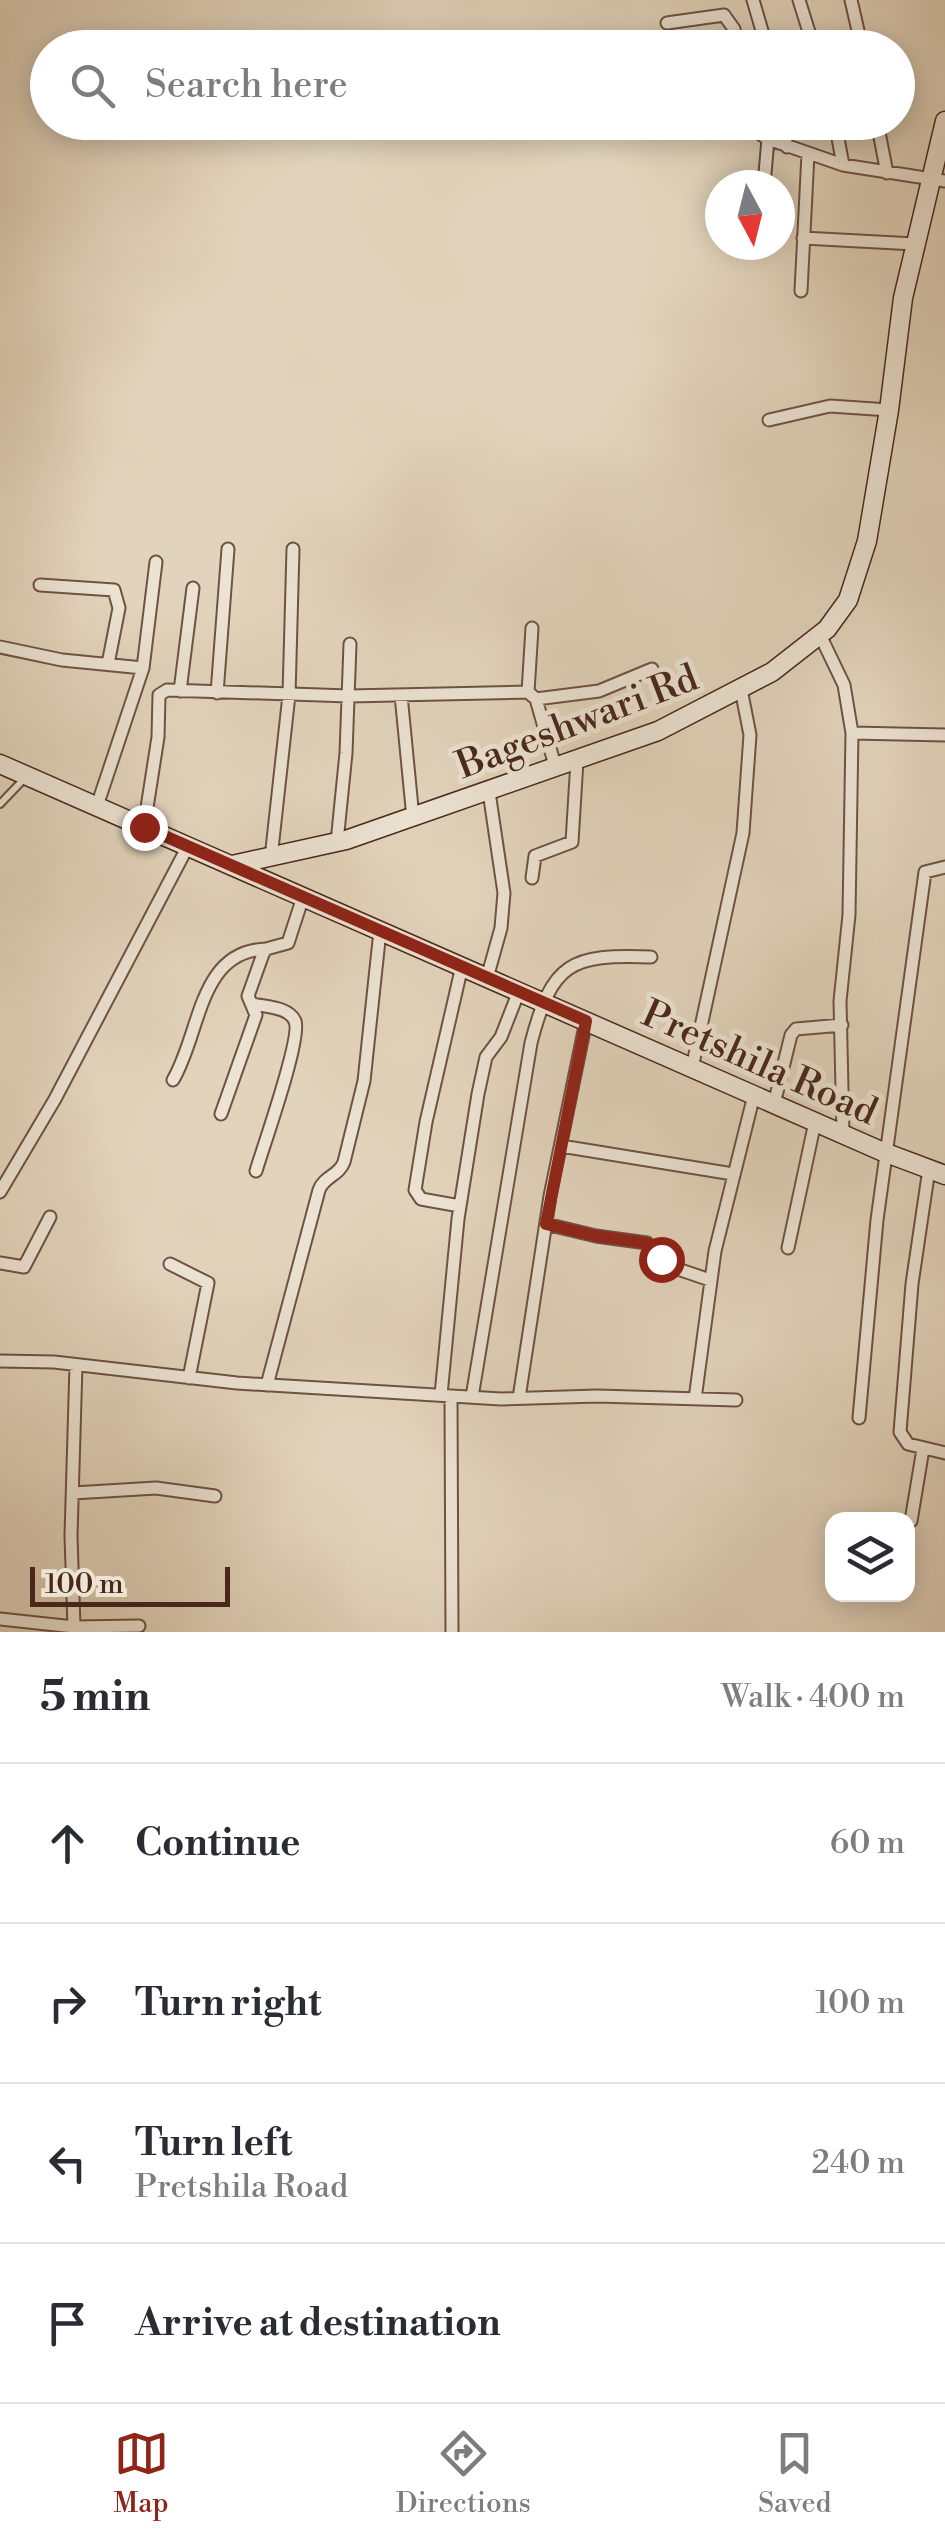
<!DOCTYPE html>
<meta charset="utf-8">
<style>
:root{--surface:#fff;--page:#f2f2f3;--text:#2b2b33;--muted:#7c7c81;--line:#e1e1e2;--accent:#8f2418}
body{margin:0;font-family:"Libre Bodoni",serif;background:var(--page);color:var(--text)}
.controls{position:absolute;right:30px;bottom:30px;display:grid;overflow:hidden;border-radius:20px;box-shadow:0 5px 25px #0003}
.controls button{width:90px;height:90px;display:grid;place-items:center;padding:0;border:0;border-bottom:2px solid var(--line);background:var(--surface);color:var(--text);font:50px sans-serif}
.compass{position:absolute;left:705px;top:170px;width:90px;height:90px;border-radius:50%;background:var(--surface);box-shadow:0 5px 25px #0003;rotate:173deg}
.scale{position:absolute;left:30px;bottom:25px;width:200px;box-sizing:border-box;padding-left:10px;border:5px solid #49271b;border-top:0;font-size:28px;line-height:35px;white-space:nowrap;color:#49271b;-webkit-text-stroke:8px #ece3d3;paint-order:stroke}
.stop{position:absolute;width:30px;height:30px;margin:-22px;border:8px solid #8f2418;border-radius:50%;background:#fff}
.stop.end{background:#8f2418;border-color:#fff;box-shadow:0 2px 10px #0008}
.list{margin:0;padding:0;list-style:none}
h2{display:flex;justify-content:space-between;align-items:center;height:130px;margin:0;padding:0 40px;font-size:42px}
h2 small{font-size:32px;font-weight:400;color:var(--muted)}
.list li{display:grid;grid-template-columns:65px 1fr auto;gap:30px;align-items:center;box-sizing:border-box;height:160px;padding:0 40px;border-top:2px solid var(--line)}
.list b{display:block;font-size:38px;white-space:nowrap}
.list p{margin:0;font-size:32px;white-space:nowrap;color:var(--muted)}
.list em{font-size:32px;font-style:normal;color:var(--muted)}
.icon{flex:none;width:55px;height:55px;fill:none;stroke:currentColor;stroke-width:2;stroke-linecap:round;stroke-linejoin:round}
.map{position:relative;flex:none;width:945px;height:1632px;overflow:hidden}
.search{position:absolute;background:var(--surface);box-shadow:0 5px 25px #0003;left:30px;right:30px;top:30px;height:110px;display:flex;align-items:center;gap:25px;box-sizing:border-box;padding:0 35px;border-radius:55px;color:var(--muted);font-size:38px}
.sheet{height:770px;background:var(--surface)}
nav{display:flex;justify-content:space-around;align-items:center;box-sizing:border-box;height:140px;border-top:2px solid var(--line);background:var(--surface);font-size:28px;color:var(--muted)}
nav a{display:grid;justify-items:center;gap:5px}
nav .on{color:var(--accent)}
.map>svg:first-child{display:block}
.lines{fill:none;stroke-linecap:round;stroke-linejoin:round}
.lane-casing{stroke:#6f5243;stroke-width:10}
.street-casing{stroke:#6f5243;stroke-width:15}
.secondary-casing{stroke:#49271b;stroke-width:21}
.lane{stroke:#ece3d3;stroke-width:6}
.street{stroke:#ece3d3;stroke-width:11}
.secondary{stroke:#ece3d3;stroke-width:18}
.route{stroke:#8f2418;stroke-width:12}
.labels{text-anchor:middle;stroke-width:10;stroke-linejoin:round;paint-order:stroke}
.street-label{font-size:38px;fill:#49271b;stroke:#ece3d3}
</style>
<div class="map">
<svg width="945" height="1632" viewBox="0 0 945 1632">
<rect width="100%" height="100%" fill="#e2d4bc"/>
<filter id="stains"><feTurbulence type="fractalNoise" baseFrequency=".002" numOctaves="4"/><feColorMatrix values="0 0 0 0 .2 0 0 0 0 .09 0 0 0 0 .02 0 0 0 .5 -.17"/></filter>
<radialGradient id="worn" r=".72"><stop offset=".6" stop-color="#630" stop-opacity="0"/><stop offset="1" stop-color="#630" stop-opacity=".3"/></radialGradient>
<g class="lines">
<defs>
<path id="lane" d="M0,804l23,-24"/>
<path id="street" d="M753,0l14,48
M799,0l15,48
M851,0l11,48
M667,23l57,-8 10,14 4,19
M755,122l5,12 8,5 75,26 102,16
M782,122l5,25
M835,122l8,43
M877,122l10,51
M764,185l4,-46
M803,238l112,6
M801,291l7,-137
M769,420l61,-14 59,4
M40,585l74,5 5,18 -11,56
M820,635l24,50 8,48 -3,182 -9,86 3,133
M0,647l62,13 81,8
M180,691l13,-103
M528,692l4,-64
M217,693l11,-144
M401,695l12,123
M536,699l63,-8 53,-22
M852,733l93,2
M97,806l46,-138 13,-106
M144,827l14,-90 1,-42 8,-5 182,6 179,-4 8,7 20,70
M337,842l9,-89 4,-109
M271,858l18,-163 4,-146
M532,878l3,-22 37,-14 5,-81
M487,978l14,-50 3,-35 -15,-101
M253,1004c13,3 36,3 42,17 7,17 -32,126 -39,150
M692,1068l51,-235 7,-98 -9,-46
M173,1080c28,-47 25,-129 93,-131
M774,1104l17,-69 5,-6 46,-4
M221,1114l35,-99 -8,-19 15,-42 3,-5 22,-6 15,-46
M561,1146l172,28
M929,1169l-17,115 -12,148 8,12 37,9
M0,1192l55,-93 133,-253
M460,1206l-39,-7 -6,-9 11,-68 36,-156
M546,1224l50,12 51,7 19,22 44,15
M788,1248l27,-126
M0,1263l24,4 26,-50
M170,1264l38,19 -19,95
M0,1361l54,1 183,21 264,16 96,-3 139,4
M267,1385l52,-195c5,-14 20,-14 25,-28l20,-81 16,-150
M441,1395l17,-176 20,-125 8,-37 15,-20 18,-46
M451,1396l1,236
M472,1397l59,-354c21,-81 40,-89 120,-86
M519,1398l31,-202 36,-175
M695,1399l20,-148 39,-156
M859,1418l18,-198 48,-348 20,-5
M73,1493l83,-5 59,8
M911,1521l12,-72
M0,1619l74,8 65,-1
M74,1627l-3,-91 5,-171"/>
<path id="secondary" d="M0,764l881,387 64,24
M232,865l114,-25 312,-109 114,-59 55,-43 21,-29 19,-59 22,-131 14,-112 42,-177"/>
</defs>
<!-- lane casing -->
<use href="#lane" class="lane-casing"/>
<!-- street casing -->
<use href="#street" class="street-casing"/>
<!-- secondary casing -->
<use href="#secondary" class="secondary-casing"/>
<!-- lane -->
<use href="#lane" class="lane"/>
<!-- street -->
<use href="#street" class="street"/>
<!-- secondary -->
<use href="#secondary" class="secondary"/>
</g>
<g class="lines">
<!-- route -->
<path class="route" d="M144,827l442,194 -40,203 50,12 51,7 14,16"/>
</g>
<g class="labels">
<!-- street labels -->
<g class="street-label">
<text transform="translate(577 721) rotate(-21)" y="13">Bageshwari Rd</text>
<text transform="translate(760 1062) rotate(24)" y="13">Pretshila Road</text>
</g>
</g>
<rect width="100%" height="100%" filter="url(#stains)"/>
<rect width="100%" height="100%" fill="url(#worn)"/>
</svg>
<div class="controls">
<button><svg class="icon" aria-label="layers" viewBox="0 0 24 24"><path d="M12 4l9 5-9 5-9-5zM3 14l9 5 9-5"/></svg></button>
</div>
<svg class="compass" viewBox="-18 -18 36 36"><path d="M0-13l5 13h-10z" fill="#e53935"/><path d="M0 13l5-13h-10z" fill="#7c7c81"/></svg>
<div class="scale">100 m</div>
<div class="stop" style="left:661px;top:1259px"></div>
<div class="stop end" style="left:144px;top:827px"></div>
<div class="search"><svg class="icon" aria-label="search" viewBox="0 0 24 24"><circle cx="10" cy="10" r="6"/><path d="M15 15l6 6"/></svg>Search here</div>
</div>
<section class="sheet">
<h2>5 min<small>Walk · 400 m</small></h2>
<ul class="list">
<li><svg class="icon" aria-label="ahead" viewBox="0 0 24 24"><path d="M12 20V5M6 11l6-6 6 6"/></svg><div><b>Continue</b></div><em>60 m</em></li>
<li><svg class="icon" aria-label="right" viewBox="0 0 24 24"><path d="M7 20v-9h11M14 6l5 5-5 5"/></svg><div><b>Turn right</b></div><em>100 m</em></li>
<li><svg class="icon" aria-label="left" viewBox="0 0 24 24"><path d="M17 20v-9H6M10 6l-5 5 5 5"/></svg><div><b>Turn left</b><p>Pretshila Road</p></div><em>240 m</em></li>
<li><svg class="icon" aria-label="arrive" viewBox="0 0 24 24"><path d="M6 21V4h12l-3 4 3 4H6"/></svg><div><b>Arrive at destination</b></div></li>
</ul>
</section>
<nav>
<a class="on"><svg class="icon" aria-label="map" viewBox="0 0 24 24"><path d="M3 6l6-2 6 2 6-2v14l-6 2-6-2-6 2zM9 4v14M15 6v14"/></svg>Map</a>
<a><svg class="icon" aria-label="directions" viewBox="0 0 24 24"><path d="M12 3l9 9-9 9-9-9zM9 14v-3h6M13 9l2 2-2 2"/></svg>Directions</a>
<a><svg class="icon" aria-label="saved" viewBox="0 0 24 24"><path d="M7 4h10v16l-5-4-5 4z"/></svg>Saved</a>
</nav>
